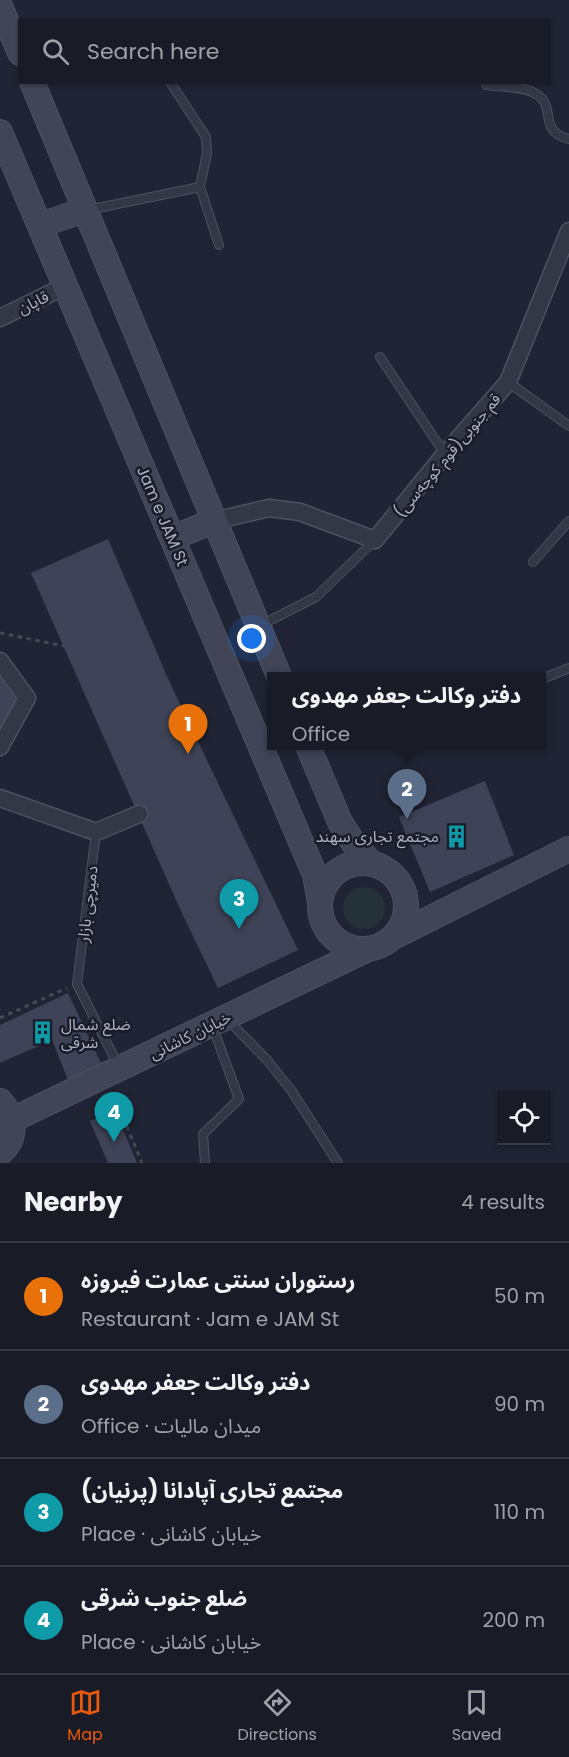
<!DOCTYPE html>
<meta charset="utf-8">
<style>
:root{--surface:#191b27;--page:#22242f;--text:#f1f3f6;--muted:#9fa1a7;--line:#373944;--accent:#ea580c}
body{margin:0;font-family:Poppins,"Noto Sans Arabic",sans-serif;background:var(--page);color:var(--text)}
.controls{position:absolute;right:18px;bottom:18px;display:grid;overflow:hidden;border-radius:0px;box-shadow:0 2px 4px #0004}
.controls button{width:54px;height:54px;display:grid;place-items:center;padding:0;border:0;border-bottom:2px solid var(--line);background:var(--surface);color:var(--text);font:30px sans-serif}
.you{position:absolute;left:252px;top:639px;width:21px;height:21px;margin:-15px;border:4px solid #fff;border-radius:50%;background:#1a73e8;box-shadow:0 0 0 9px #1a73e833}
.badge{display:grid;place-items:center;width:39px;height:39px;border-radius:50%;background:var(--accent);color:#fff;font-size:20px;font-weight:700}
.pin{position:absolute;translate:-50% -50px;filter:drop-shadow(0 2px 3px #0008)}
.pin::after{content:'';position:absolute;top:32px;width:21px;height:18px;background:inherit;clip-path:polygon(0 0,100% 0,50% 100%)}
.popup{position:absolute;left:267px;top:672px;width:279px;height:78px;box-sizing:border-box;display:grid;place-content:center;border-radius:0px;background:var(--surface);filter:drop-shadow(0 2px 4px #0005);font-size:20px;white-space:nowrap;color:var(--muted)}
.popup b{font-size:22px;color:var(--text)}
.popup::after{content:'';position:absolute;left:50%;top:100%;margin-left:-12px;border:12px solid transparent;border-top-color:var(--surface)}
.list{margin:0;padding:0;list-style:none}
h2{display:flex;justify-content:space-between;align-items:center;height:78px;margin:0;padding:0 24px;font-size:26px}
h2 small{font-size:20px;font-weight:400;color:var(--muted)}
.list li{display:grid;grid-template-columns:39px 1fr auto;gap:18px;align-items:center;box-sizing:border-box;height:108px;padding:0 24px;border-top:2px solid var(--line)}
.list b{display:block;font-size:22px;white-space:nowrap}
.list p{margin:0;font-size:20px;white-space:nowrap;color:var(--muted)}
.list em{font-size:20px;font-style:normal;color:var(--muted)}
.icon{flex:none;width:33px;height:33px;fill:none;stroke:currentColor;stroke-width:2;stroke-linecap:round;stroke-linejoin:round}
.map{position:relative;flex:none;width:569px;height:1163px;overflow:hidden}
.search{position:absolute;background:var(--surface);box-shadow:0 2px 4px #0004;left:18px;right:18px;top:18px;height:66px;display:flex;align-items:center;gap:15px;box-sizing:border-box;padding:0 21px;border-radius:0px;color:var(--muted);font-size:22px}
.sheet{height:510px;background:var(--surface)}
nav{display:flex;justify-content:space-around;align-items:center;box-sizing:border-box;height:84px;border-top:2px solid var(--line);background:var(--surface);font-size:16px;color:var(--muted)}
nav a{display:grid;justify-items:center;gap:3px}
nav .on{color:var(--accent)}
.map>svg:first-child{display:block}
.green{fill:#243136}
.building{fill:#3f4357}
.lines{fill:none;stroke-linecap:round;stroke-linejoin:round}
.lane-casing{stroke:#4e5160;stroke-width:10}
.street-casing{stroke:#4e5160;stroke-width:19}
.secondary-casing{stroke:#4e5160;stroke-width:26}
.path{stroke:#404c53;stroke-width:3;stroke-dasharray:4.5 4.5;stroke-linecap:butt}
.lane{stroke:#343745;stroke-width:8}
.street{stroke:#343745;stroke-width:16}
.secondary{stroke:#424558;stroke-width:24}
.labels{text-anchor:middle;stroke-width:5;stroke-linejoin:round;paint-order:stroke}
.street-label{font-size:16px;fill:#aeb1c2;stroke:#1a1c29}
.poi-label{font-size:16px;fill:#aeb1c2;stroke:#1a1c29;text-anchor:end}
</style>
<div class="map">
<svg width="569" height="1163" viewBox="0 0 569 1163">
<rect width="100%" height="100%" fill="#212434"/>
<!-- green -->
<path class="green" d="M343 908a21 21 0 1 1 42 0a21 21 0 1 1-42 0Z"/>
<!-- building -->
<path class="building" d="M108,539l62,144 128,267 -80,38 -38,-79 -149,-336z
M0,665l25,33 -25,38z
M485,781l29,74 -84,37 -31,-75z
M68,993l33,70 -33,17 -16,-40 -52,23v-38z
M115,1110l22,53h-29l-18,-42z"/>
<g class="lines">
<defs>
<path id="lane" d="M170,82l36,55 1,16 -7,34
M486,85c14,2 39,1 50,9 22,13 0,36 33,45
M88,210l112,-23 19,58
M380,357l65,97
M508,382l61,44
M533,562l36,-41
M261,625l55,-28 59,-57
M542,679l27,-11
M96,832l-19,152 41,81
M227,1019l40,41 24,30 47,73
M205,1163l-2,-29 36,-35 -27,-74"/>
<path id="street" d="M0,318l65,-32
M214,521l55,-13 31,4 75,28 70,-86 63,-72 61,-151
M0,661l27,37 -27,49
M0,798l96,34 43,-18"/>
<path id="secondary" d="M0,6l20,47
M32,82l247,594
M0,132l315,743 5,28
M40,225l45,-15
M172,538l42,-17
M308,746l32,76 16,25 16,17
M320 906a43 43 0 1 1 86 0a43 43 0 1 1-86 0Z
M393,937l176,-88
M0,1101c15,16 18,37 0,52
M12,1120l356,-171"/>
</defs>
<!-- lane casing -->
<use href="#lane" class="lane-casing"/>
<!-- street casing -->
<use href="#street" class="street-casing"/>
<!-- secondary casing -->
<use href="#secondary" class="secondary-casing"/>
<!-- path -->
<path class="path" d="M0,633l64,13
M0,1018l67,-30
M113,1093l29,70"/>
<!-- lane -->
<use href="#lane" class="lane"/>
<!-- street -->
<use href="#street" class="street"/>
<!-- secondary -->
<use href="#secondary" class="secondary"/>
</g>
<!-- icons -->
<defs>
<symbol id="building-bare" viewBox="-9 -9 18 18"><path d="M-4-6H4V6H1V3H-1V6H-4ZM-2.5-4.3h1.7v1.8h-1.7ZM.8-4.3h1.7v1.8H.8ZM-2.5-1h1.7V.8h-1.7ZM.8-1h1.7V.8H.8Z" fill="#0f9aa8" stroke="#1a1c29" stroke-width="2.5" paint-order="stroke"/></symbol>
</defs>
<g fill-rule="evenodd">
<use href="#building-bare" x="440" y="820" width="33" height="33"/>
<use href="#building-bare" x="26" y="1016" width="33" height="33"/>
</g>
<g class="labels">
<!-- street labels -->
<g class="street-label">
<text transform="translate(33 302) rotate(-26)" y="6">قاپان</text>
<text transform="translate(447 455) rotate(-50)" y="6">قم جنوبی(قوم کوچه‌سی)</text>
<text transform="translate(163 516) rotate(67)" y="6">Jam e JAM St</text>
<text transform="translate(87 904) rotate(-83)" y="6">دمیرچی بازار</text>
<text transform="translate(190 1035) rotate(-26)" y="6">خیابان کاشانی</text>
</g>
<!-- poi labels -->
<g class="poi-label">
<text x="439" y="842">مجتمع تجاری سهند</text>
<text x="61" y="1030" text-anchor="start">ضلع شمال<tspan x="61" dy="18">شرقی</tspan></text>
</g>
</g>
</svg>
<div class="controls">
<button><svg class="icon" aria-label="locate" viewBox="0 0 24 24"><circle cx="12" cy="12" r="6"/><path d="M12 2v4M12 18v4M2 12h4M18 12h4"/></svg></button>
</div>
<div class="you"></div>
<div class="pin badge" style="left:188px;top:754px;background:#e8710a">1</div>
<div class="pin badge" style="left:407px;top:819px;background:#5c6f8a">2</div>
<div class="popup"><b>دفتر وکالت جعفر مهدوی</b>Office</div>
<div class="pin badge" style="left:239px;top:929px;background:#0f9aa8">3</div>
<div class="pin badge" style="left:114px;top:1142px;background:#0f9aa8">4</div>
<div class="search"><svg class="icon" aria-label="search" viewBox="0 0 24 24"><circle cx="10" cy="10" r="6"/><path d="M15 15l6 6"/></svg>Search here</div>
</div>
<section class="sheet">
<h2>Nearby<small>4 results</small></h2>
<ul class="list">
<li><span class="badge" style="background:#e8710a">1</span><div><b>رستوران سنتی عمارت فیروزه</b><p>Restaurant · Jam e JAM St</p></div><em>50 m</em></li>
<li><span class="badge" style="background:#5c6f8a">2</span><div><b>دفتر وکالت جعفر مهدوی</b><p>Office · میدان مالیات</p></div><em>90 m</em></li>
<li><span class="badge" style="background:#0f9aa8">3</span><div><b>مجتمع تجاری آپادانا (پرنیان)</b><p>Place · خیابان کاشانی</p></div><em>110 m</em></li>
<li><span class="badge" style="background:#0f9aa8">4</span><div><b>ضلع جنوب شرقی</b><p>Place · خیابان کاشانی</p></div><em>200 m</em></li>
</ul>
</section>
<nav>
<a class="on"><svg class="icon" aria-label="map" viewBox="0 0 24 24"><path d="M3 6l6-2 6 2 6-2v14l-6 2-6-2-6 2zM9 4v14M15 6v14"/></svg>Map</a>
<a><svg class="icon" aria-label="directions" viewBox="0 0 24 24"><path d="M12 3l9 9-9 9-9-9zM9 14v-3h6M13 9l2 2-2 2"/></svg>Directions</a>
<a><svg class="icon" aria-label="saved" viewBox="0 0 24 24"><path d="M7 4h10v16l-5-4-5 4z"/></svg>Saved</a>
</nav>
